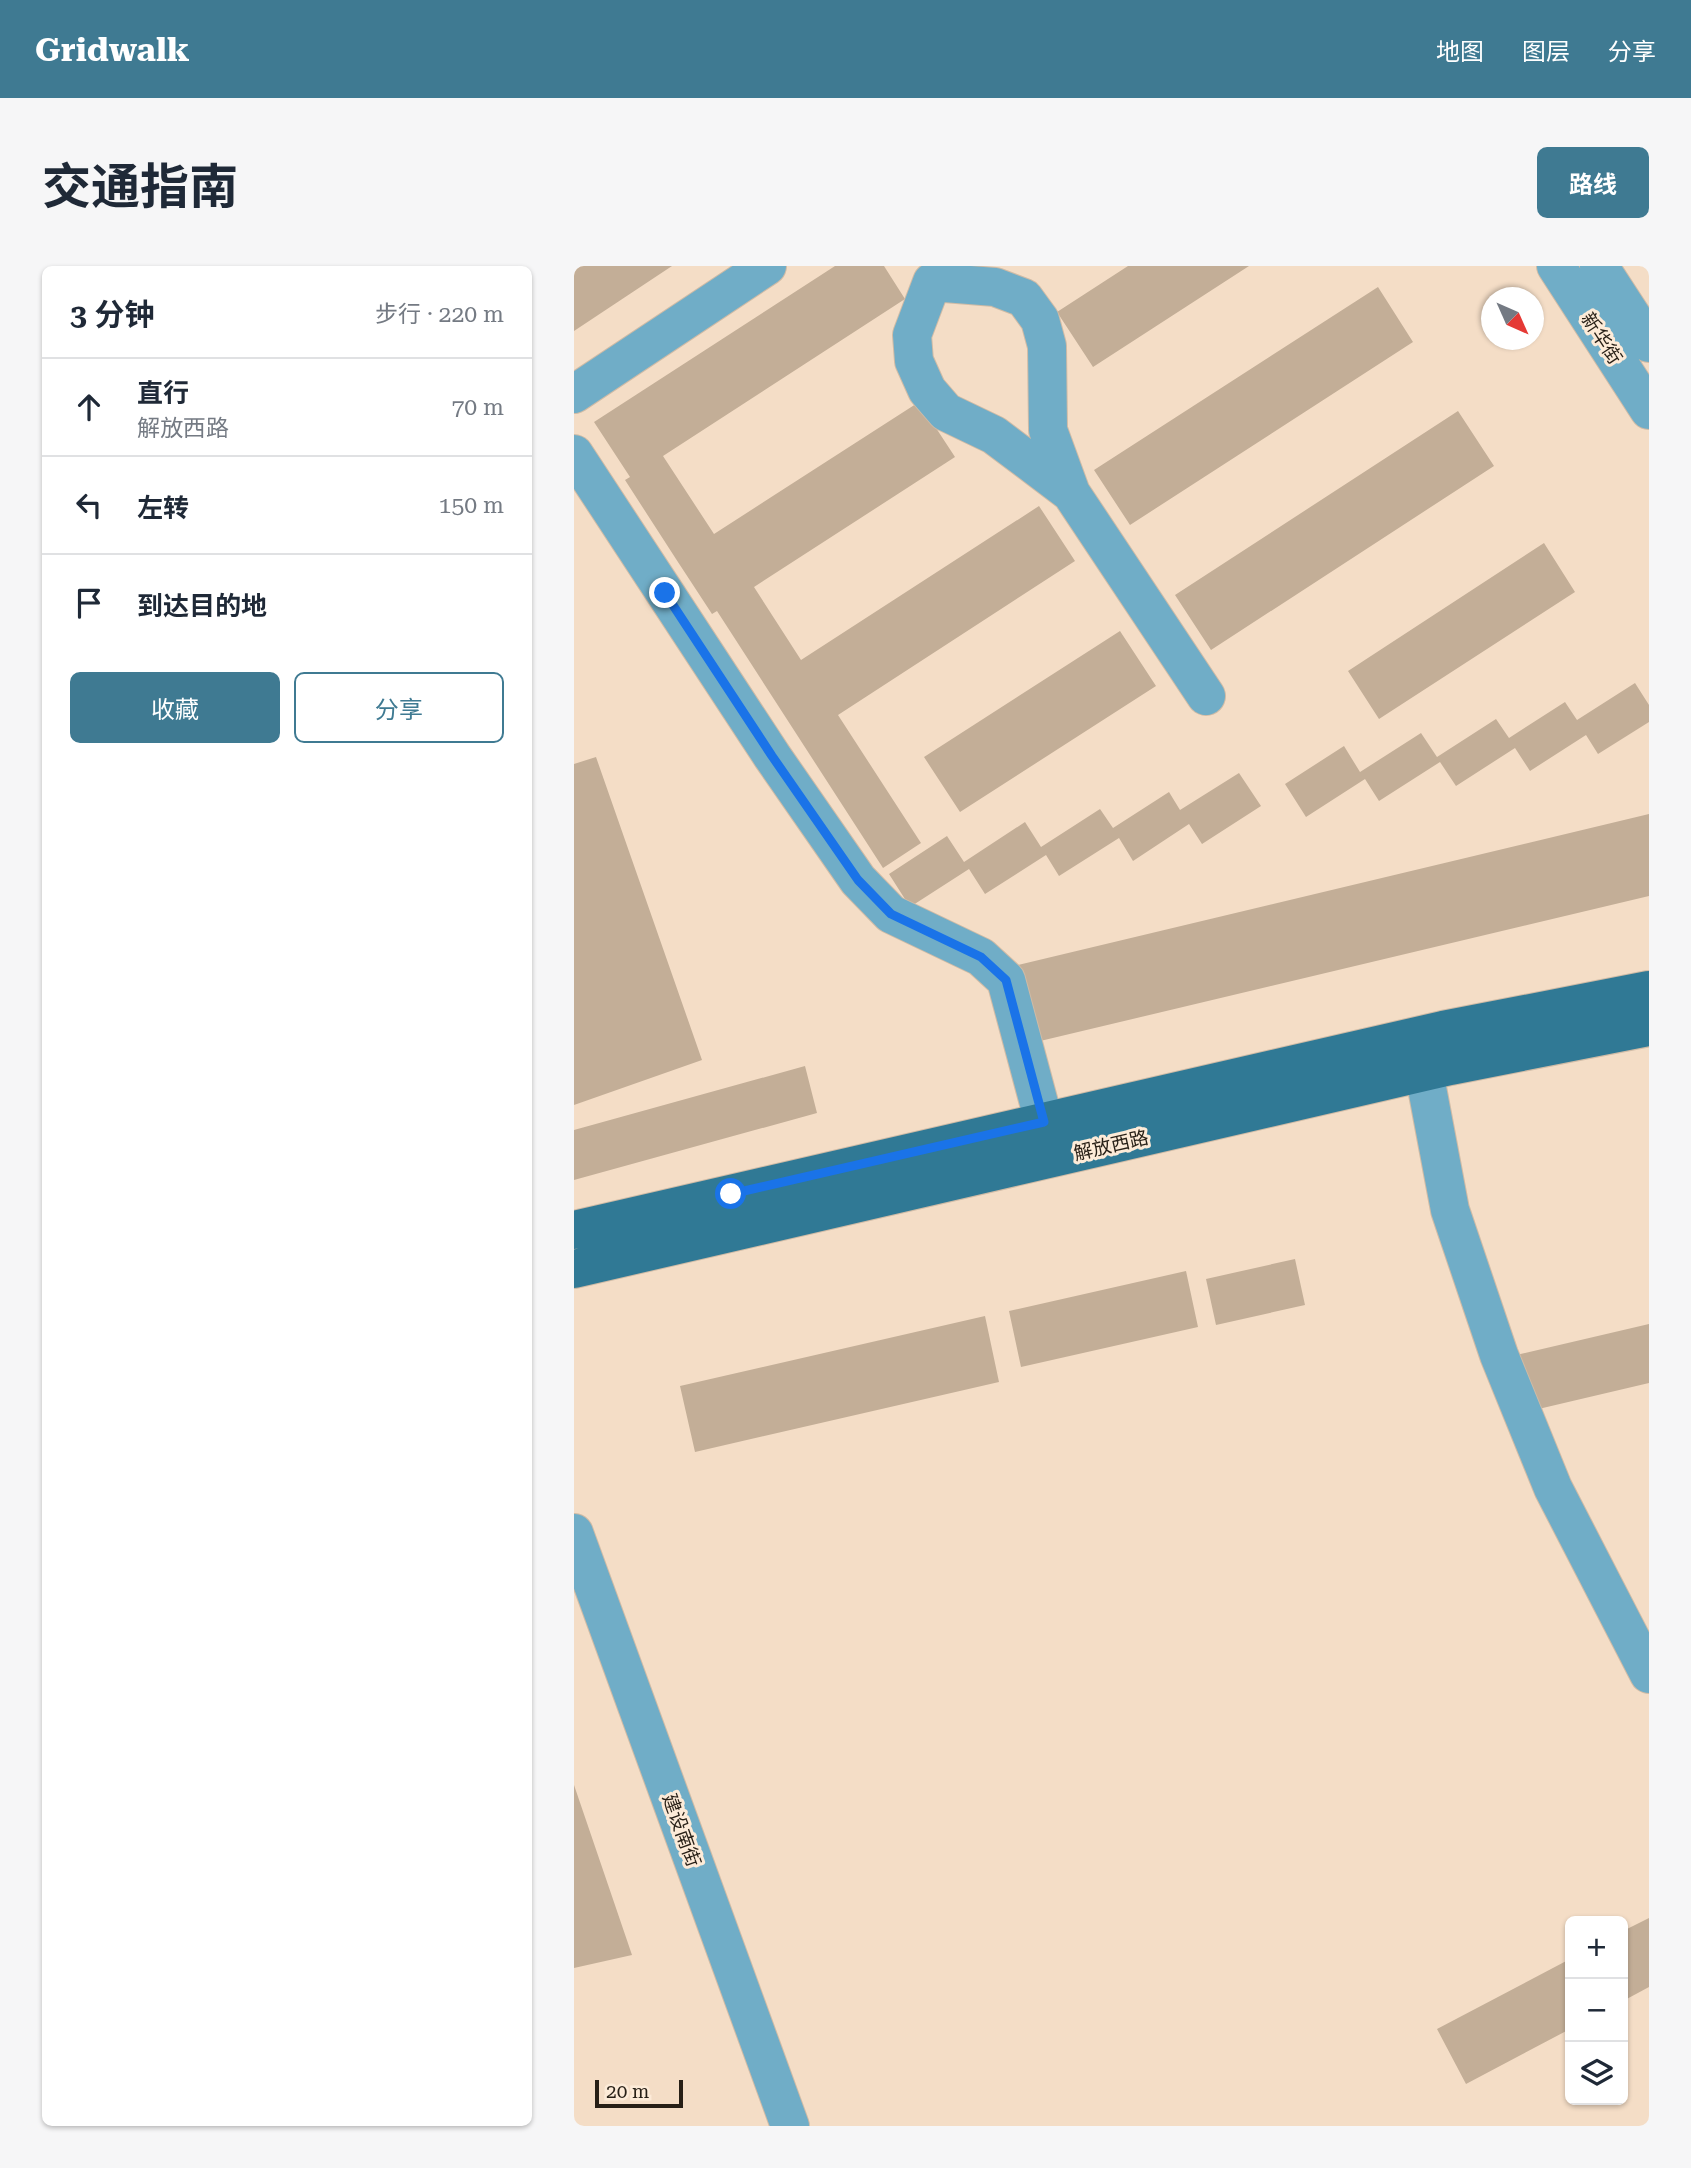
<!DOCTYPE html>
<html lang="zh">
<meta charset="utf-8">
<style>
:root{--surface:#fff;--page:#f6f6f7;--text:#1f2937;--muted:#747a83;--line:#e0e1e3;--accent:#3f7a92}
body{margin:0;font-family:"Roboto Serif","Noto Sans SC",serif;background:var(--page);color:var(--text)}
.controls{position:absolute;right:21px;bottom:21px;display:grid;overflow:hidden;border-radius:10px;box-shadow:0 2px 5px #0004}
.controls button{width:63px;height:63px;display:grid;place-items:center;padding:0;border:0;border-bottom:2px solid var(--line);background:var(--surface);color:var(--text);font:35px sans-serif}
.compass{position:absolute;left:907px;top:21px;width:63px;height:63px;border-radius:50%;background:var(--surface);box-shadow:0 2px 5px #0004;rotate:135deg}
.scale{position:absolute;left:21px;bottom:18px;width:88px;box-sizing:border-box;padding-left:7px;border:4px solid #271f16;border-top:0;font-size:19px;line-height:24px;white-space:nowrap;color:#271f16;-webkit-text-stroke:5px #fdebd8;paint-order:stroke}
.stop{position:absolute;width:21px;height:21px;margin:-16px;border:5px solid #1a73e8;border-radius:50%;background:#fff}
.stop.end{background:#1a73e8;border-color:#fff;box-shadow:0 2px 7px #0008}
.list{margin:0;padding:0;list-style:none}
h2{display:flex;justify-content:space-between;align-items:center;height:91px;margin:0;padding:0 28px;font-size:30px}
h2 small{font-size:23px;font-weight:400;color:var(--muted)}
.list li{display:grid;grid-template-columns:46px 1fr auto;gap:21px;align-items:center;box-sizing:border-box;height:98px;padding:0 28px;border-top:2px solid var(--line)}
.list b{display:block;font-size:26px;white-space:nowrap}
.list p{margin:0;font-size:23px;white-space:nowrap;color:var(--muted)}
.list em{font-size:23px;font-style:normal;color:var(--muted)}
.actions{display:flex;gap:14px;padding:21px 28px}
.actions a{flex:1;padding:16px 0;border:2px solid var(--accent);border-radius:10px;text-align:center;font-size:24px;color:var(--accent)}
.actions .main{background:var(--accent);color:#fff}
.icon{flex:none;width:38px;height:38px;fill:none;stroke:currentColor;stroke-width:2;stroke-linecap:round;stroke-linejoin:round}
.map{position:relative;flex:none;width:1075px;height:1860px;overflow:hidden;border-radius:10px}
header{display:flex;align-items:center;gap:42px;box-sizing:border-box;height:98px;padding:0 35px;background:var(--accent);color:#fff}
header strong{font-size:33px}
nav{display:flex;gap:38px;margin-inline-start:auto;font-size:24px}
.intro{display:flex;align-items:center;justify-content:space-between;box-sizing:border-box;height:168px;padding:0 42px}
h1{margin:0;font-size:49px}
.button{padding:18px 32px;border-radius:10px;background:var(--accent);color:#fff;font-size:24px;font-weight:700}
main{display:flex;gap:42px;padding:0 42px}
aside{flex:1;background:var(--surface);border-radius:10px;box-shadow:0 2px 5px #0004}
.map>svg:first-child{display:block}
.building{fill:#c3ae97}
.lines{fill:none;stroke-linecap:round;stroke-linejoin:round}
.minor-casing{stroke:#cfbba6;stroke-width:40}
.major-casing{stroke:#cfbba6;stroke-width:40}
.minor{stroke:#70adc7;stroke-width:38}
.major{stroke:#307995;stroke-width:38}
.route{stroke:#1a73e8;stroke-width:9}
.labels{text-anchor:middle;stroke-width:6;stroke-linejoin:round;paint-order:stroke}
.street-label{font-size:19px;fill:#271f16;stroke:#fdebd8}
</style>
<header>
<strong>Gridwalk</strong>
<nav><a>地图</a><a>图层</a><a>分享</a></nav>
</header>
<div class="intro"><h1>交通指南</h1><a class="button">路线</a></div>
<main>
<aside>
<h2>3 分钟<small>步行 · 220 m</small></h2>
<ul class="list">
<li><svg class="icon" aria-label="ahead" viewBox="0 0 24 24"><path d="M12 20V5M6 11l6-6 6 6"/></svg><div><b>直行</b><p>解放西路</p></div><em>70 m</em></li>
<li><svg class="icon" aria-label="left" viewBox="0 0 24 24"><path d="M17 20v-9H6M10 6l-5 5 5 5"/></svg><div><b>左转</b></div><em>150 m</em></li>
<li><svg class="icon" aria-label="arrive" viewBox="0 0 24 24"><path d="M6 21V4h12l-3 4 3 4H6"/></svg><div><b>到达目的地</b></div></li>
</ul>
<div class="actions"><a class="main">收藏</a><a>分享</a></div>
</aside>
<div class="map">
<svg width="1075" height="1860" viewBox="0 0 1075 1860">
<rect width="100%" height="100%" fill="#f4ddc6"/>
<!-- building -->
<path class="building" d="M0,0h98l-98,65z
M261,0h49l21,33 -242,157 51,78 205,-132 36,55 -201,130 47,73 238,-154 36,55 -237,154 83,128 -38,25 -166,-257 -5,3 -36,-55 -51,-79 5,-3 -36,-55z
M554,0h121l-156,101 -36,-55z
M804,21l35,55 -283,183 -36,-55z
M884,145l36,55 -283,184 -36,-55z
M970,277l31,49 -196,127 -31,-48z
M546,365l36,55 -196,126 -36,-55z
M1061,417l14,22v17l-51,32 -12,-19 -56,36 -15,-23 -59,38 -16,-24 -61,39 -14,-22 -59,38 -21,-33 59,-38 16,26 61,-39 16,24 59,-38 13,19 56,-36 12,18z
M22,491l106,303 -128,45v-341z
M665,507l22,33 -59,38 -13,-20 -56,37 -14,-23 -60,38 -13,-21 -61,39 -16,-25 -59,38 -21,-33 58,-38 17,26 61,-40 16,25 59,-38 13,19 56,-36 11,18z
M1075,548v82l-613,146 -18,-77z
M231,800l12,47 -243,67v-50z
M721,993l10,46 -89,20 -10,-46z
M612,1005l12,56 -177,40 -12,-56z
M411,1050l14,66 -304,70 -15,-66z
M1075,1058v59l-119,28 -14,-56z
M0,1519l58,170 -58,13z
M1075,1652v69l-26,14v-70z
M996,1693v70l-104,55 -29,-55z"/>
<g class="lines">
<defs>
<path id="minor" d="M982,0l93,144
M1025,0l50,77
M358,16l63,5 29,11 16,22 7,26 1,84 23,63 135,203
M358,16l-20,53 2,26 13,29 19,22 48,23 77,58
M0,128l193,-128
M0,188l198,302 86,124 33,34 90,43 25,23 38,142
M850,806l26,138 49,145 54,133 96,186
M0,1267l216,593"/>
<path id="major" d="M0,964l869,-200 206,-40
M0,1003l876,-203 199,-39"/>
</defs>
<!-- minor casing -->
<use href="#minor" class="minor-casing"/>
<!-- major casing -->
<use href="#major" class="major-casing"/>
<!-- minor -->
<use href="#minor" class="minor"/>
<!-- major -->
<use href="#major" class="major"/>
</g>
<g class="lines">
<!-- route -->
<path class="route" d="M91,327l107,163 86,124 33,34 90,43 25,23 38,142 -313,72"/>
</g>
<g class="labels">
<!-- street labels -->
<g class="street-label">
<text transform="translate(1028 72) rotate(57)" y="7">新华街</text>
<text transform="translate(537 879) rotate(-13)" y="7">解放西路</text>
<text transform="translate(108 1564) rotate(70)" y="7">建设南街</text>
</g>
</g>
</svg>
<div class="controls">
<button>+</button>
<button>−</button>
<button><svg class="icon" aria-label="layers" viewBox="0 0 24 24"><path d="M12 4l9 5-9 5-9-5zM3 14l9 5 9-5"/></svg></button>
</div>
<svg class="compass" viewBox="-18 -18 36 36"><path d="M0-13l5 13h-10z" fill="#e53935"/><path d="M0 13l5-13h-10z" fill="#747a83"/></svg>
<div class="scale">20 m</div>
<div class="stop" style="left:157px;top:928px"></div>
<div class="stop end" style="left:91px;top:327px"></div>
</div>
</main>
